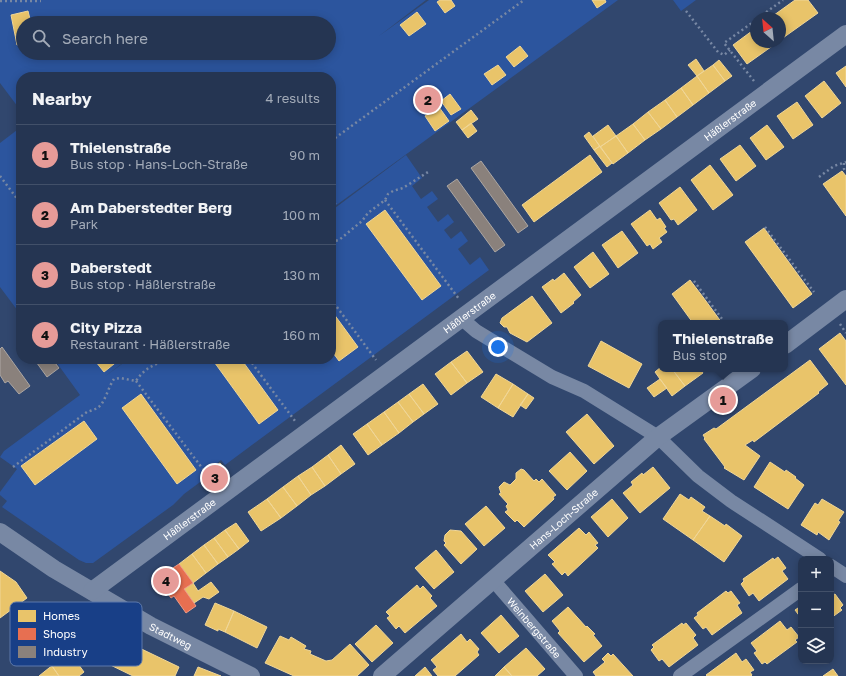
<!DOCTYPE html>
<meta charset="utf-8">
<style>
:root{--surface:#253552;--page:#31405c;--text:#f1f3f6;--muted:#a3abb8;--line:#425069;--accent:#e69b98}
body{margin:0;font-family:"Golos Text",sans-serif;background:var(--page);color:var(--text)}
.controls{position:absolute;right:12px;bottom:12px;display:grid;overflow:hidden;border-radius:8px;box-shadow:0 2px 10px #0003}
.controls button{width:36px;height:36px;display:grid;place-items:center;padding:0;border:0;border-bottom:1px solid var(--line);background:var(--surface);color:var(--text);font:20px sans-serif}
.compass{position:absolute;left:750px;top:12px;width:36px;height:36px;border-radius:50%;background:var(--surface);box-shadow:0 2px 10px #0003;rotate:333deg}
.you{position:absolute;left:498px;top:347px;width:14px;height:14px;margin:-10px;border:3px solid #fff;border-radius:50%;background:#1a73e8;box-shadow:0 0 0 6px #1a73e833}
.badge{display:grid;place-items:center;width:26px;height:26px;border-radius:50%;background:var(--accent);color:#111;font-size:13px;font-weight:700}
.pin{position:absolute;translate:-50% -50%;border:2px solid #fff;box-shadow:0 1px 4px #0006}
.popup{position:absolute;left:658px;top:320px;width:130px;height:52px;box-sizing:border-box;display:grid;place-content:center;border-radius:8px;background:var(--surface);filter:drop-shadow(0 1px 3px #0005);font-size:13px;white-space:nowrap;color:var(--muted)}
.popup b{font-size:15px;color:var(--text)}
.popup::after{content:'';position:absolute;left:50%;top:100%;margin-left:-8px;border:8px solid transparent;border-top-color:var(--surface)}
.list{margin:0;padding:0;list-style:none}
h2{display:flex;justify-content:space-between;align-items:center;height:52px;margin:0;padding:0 16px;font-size:17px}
h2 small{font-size:13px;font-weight:400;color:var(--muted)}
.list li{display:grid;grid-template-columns:26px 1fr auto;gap:12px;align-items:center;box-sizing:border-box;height:60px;padding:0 16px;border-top:1px solid var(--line)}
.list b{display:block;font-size:15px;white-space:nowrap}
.list p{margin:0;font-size:13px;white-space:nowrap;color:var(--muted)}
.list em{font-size:13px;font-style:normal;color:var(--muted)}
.icon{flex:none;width:22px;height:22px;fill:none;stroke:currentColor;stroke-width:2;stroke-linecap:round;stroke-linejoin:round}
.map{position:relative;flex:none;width:846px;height:676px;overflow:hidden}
.search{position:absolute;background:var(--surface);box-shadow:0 2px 10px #0003;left:16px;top:16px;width:320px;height:44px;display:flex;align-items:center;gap:10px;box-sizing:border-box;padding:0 14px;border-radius:22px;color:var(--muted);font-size:15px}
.panel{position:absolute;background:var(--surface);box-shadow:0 2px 10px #0003;left:16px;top:72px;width:320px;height:292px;border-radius:16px}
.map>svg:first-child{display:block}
.green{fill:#2c559e;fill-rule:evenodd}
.homes{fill:#e9c46a;stroke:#f0d697}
.shops{fill:#e76f51;stroke:#ee9a85}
.industry{fill:#8a817c;stroke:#ada7a3}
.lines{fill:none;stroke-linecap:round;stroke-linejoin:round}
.path{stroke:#7888a4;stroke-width:2.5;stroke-dasharray:2 3;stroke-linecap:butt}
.minor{stroke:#7888a4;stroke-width:14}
.tertiary{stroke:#7888a4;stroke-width:18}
.labels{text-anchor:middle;stroke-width:4;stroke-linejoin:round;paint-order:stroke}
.street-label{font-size:10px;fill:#fff;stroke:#183f87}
.key{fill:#183f87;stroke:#5d79ab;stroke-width:1}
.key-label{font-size:11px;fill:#fff}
</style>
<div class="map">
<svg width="846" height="676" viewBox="0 0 846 676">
<rect width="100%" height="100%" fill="#31476e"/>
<!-- green -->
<path class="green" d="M0,0h426l-47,36 50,-36h189l-287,209v-132h-310v34l-21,-28zM23,23h306v30h-306z
M673,0h23l-15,11z
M21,127v188l-21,-28v-144z
M406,155l16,23 -10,8 9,13 11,-8 6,8 -11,8 11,15 10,-8 6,8 -10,8 7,9 10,-8 7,10 -10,8 12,16 10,-8 9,13 -264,195 -4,-5 -13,10 3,4 -27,20 -11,11 -80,58h-7l-7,-3 -77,-53 5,-6 -7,-6v-3l17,-23 -17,-12 4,-6 76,-56 -26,-36h74l-24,18 25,-18h202v-148z"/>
<!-- homes -->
<path class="homes" d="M440,0h11l4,6 -10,7 -8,-11z
M592,0h13l1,2 -9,6z
M795,0h13l10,13 -38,27v-22h-10z
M28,11l3,12h-8v11l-8,1 -4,-20z
M417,12l9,12 -17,12 -9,-11z
M756,28v14h22l-31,22 -14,-19z
M23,34v10l-6,1 -2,-10z
M520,46l8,10 -14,11 -8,-10z
M696,59l8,12 -7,5 -9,-11z
M719,60l13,16 -7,5 -12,-16z
M498,65l8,10 -14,10 -8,-11z
M713,65l12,16 -16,12 -12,-17z
M846,66v21l-10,-14z
M697,76l12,17 -16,12 -12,-17z
M824,81l17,22 -19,15 -17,-22z
M681,88l12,17 -16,12 -12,-17z
M450,94l11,15 -10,6 -10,-14z
M665,100l12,17 -16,12 -13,-17z
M797,102l16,23 -20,14 -16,-23z
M439,107l10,14 -14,10 -10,-15z
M471,110l7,9 -16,11 -6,-8z
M648,112l13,17 -16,11 -12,-16z
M471,123l6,8 -9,7 -6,-8z
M633,124l12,16 -17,13 -12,-17z
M608,125l8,11 -16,11 -7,-11z
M767,125l17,22 -18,13 -16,-22z
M589,132l11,14 -6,4 -10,-14z
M616,136l12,17 -15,11 -13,-17z
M740,145l16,21 -20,15 -16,-22z
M600,146l12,17 -5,4 -13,-17z
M590,155l12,17 -68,50 -12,-17z
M710,165l23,30 -20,15 -22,-30z
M842,171l4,5v40l-23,-32z
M680,187l17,23 -19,15 -4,-6 -3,1 -12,-17z
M331,197l5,7 -5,4z
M385,210l56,76 -19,14 -56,-76z
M650,210l7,10 3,-2 6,9 -2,1 3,4 -8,6 3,4 -9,7 -3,-5 -3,2 -16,-22z
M764,228l48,66 -19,14 -48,-66z
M622,231l16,22 -20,15 -16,-23z
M593,252l16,22 -19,14 -16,-21z
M564,273l17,22 -8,7 1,1 -13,10 -19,-26 11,-8 1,2z
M690,280l13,17 19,26h-29l-21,-29z
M532,296l20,27 -25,19 -17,-9 -3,-6h-3l-4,-4 2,-5z
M331,310l27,37 -19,14 -8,-11z
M840,333l6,8v44l-27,-36z
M601,341l41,23 -13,24 -41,-22z
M467,351l16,21 -16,11 -16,-21z
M100,359h19v1l-15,12 -8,-10z
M212,359h29l37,51 -19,14z
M810,360l18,24 -10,8 1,1 -65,49 -1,-2 -8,5 15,11 -16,24 -20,-12 1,-1 -21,-28 1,-1 -2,-3 11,-7 2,1z
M451,362l16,21 -16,12 -16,-21z
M661,367v2h11l13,17 -13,10 -17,-24z
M672,369h28l3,4 -18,13z
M496,374l17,10 -15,24 -17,-11z
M660,379l7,9 -13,9 -7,-9z
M423,384l15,20 -14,10 -15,-20z
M513,384l15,10 -15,23 -15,-9z
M141,394l55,76 -19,14 -55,-76z
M409,394l15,20 -11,8 -15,-20z
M528,394l6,4 -8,11 -6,-4z
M398,402l15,20 -14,11 -15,-21z
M384,412l15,21 -17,12 -15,-21z
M587,414l27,32 -20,18 -28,-32z
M84,421l13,18 -62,46 -14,-19z
M367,424l15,21 -14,10 -15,-21z
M341,445l14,19 -14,10 -13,-19z
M570,452l17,19 -20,19 -18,-19z
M328,455l13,19 -16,12 -13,-19z
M770,462l15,10 1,-2 10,7 -1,1 9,7 -16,24 -34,-22z
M220,463l2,3 -10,8 -2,-4z
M312,467l13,19 -14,9 -13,-19z
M653,467l17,21 -30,25 -17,-20 10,-8 -2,-3 11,-9 1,2z
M521,469l3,1 10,11 2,-2 3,3 3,-3 14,16 -3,2 1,2 -30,28 -7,-7 -2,2 -10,-10 3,-2 -2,-4 2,-2 -9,-10 2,-1 -2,-6 5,-5 6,3 6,-6v-6z
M298,476l13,19 -14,11 -14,-19z
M283,487l14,19 -16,12 -14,-19z
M680,494l9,6 2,-3 14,10 -3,4 8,5 -17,24 -30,-21z
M267,499l14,19 -20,13 -13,-19z
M612,499l16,19 -20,19 -17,-20z
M822,499l22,13 -6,9 2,1 -11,18 -11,-8 -1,3 -16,-10 14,-22 3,2z
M486,506l19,22 -21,18 -19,-22z
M710,516l15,10 1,-2 16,12 -18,26 -31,-22z
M236,523l13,18 -10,8 -14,-19z
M579,528l7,7 3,-3 9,11 -3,2 3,3 -30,28 -3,-4 -3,3 -10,-11 3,-2 -7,-7z
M225,530l14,19 -11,8 -14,-19z
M450,530l11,1 16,18 -16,15 -17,-19 2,-2 -2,-2 1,-6z
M214,538l14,19 -10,7 -14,-19z
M204,545l14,19 -12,9 -14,-19z
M436,550l18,22 -20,17 -19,-21z
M192,554l14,19 -13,10 -14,-19z
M778,557l8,11 -4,3 6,8 -29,22 -6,-8 -4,3 -8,-12 3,-3 -1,-2 30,-21 1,2z
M0,571l16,11 11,16 -27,20z
M545,574l18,21 -20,17 -18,-21z
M211,582l8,10 -10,7 -6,-2 -9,6 -10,-14 9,-6 5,8z
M417,585l3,4 3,-3 9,10 -2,2 7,8 -32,27 -6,-7 -3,3 -9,-11 3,-2 -4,-4z
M726,591l2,2 3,-2 9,12 -3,2 5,8 -30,22 -6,-8 -3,2 -9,-11 4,-3 -1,-2z
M835,594l8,11 -3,3 2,2 -11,8v-22z
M215,603l19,8 -9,21 -7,-3v2l-13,-6z
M801,606v12l-6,-8z
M568,607l18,20 1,-1 8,8 -2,1 9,11 -18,16 -26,-29 2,-2 -8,-10z
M234,611l33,16 -10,21 -32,-16z
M501,615l18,21 -20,17 -18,-20z
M780,621l7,9 4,-3 8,10 -4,3 2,2 -30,22 -2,-2 -3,2 -8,-11 3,-2 -6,-8z
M682,623l1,2 3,-2 10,12 -3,3 5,7 -29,22 -7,-8 -3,2 -8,-11 3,-3 -2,-2z
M376,625l17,18 -21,19 -17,-18z
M104,631l75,36 -4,9h-42l-41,-20z
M461,634l6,8 3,-3 9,10 -2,3 2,3 -24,21h-17l-5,-6 4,-3 -6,-7z
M280,636l9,4 2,-3 15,9 -2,3 7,2 -1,3 16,7 6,-1 18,-16 19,21 -12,11h-63l-29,-13z
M526,648l19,21 -8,7h-25l-8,-9z
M70,653l14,19 -5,4h-20l-7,-10z
M608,653l3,3 2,-2 20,22h-37l-3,-4 12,-10 -3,-3z
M736,653l6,9 4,-3 8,11 -4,2 2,3 -1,1h-44l-1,-1z
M52,666l7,10h-20l10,-8z
M198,667l23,9h-27z
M425,667l7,9h-17z
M504,667l8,9h-17z
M833,669l5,7h-15z"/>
<!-- shops -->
<path class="shops" d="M179,564l14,19 -9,6 12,17 -10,7 -12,-17 -3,2 -12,-17v-4z"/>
<!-- industry -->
<path class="industry" d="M481,161l47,65 -10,7 -47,-65z
M457,179l48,66 -10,7 -48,-66z
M2,347l28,39 -11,8 -11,-13 -3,2 -5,-8v-26z
M34,359h18l7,9 -12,9z
M79,650l8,11 -7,5 -8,-11z"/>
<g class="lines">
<!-- path -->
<path class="path" d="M0,1h41
M686,11l32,41 6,3 6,-5
M758,18l25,-18
M754,81l-30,-38 32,-23
M331,141l193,-141
M844,163v6l2,3
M0,176l21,28
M819,177l15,-11 12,-4
M385,200l74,99
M765,227l49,65
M331,242l8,-2 23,-19 6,-8 17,-13 3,-6 5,-3 10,-3 25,-16
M694,281l31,42
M331,299l45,61
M733,323h1
M840,324l6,9
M249,359l46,62
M136,381l76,100
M13,467l74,-55c3,-1 7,-2 10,-4 8,-4 11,-21 17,-29l6,-1 16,3c10,-15 20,-17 36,-22"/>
<!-- minor -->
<g class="minor">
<path d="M461,318l15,13 76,46 32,14 74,46 40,39 33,25 89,58"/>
<path d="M831,566l15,10"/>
<path id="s1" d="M493,580l83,96"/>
<path d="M680,676l121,-87"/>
</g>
<!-- tertiary -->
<g class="tertiary">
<path d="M785,345l61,-46"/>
<path id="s2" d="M0,532l54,37 97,57 100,50"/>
<path id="s3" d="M92,591l754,-557"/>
<path id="s4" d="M382,676l276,-239 94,-68"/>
</g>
</g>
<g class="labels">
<!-- street labels -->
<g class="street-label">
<text dy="4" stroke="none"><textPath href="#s3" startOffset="793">Häßlerstraße</textPath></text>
<text dy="4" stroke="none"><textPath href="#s3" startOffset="469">Häßlerstraße</textPath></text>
<text dy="4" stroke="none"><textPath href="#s3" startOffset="121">Häßlerstraße</textPath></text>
<text dy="4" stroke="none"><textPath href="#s4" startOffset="240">Hans-Loch-Straße</textPath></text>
<text dy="4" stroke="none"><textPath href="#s1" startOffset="63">Weinbergstraße</textPath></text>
<text dy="4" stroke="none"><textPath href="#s2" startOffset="200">Stadtweg</textPath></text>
</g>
</g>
<!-- legend -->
<rect x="10" y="602" width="132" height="64" rx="6" class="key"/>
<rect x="18" y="610" width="18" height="12" fill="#e9c46a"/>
<rect x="18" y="628" width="18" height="12" fill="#e76f51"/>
<rect x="18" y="646" width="18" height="12" fill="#8a817c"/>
<g class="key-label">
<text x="43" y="620">Homes</text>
<text x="43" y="638">Shops</text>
<text x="43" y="656">Industry</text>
</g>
</svg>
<div class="controls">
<button>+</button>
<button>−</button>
<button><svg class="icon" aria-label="layers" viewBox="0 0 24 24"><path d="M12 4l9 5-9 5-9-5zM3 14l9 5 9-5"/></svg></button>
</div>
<svg class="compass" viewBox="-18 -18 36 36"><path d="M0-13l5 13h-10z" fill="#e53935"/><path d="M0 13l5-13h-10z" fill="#a3abb8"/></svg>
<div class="you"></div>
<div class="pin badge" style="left:723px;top:400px">1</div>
<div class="popup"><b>Thielenstraße</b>Bus stop</div>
<div class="pin badge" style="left:428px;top:100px">2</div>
<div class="pin badge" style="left:215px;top:478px">3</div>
<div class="pin badge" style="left:166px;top:581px">4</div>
<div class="search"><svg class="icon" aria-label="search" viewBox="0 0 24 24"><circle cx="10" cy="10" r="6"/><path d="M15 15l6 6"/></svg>Search here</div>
<section class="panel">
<h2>Nearby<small>4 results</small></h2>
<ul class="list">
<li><span class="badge">1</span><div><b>Thielenstraße</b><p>Bus stop · Hans-Loch-Straße</p></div><em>90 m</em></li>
<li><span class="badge">2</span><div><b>Am Daberstedter Berg</b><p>Park</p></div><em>100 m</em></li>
<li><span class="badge">3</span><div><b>Daberstedt</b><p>Bus stop · Häßlerstraße</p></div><em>130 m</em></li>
<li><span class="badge">4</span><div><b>City Pizza</b><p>Restaurant · Häßlerstraße</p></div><em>160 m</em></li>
</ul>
</section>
</div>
